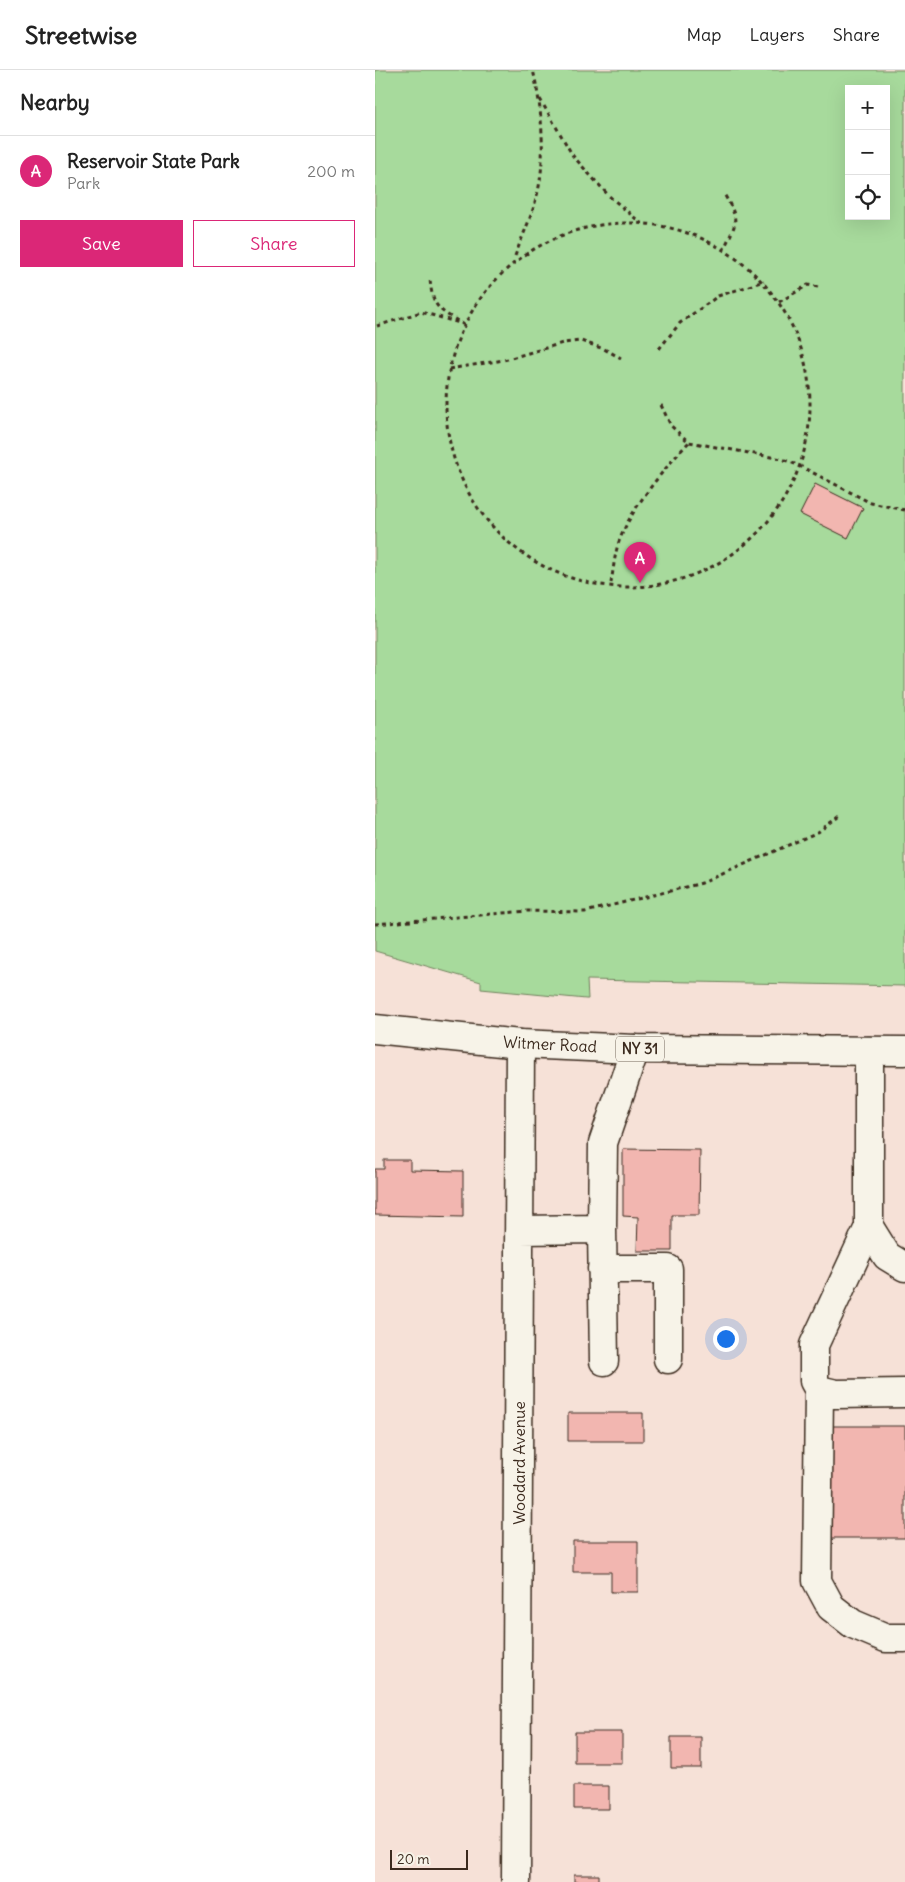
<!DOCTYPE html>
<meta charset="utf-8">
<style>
:root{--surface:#fff;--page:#f6f6f6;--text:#222;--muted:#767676;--line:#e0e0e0;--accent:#db2777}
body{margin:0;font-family:Delius,sans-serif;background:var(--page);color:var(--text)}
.controls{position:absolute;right:15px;top:15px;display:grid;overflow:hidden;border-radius:0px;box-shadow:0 5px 20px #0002}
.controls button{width:45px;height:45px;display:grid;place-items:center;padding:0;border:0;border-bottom:1px solid var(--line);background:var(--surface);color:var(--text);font:25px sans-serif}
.scale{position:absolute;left:15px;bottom:12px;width:78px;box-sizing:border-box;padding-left:5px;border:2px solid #3b2a1e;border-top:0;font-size:14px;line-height:18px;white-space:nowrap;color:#3b2a1e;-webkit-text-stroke:4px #f7f3e8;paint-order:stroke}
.you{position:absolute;left:350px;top:1268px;width:18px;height:18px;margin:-12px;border:4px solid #fff;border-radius:50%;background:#1a73e8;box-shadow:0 0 0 8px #1a73e833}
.badge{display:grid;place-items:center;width:32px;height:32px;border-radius:50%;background:var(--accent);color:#fff;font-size:16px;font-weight:700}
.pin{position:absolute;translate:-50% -41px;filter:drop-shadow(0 1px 2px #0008)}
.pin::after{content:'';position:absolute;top:26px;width:18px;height:15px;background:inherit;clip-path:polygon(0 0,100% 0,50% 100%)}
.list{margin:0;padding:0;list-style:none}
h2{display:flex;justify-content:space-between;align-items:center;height:65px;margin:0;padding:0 20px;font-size:21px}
h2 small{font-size:16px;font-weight:400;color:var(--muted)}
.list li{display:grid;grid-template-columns:32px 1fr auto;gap:15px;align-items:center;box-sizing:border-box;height:70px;padding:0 20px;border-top:1px solid var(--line)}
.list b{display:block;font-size:19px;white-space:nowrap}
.list p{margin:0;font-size:16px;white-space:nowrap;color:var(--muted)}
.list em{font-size:16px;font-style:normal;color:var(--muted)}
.actions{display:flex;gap:10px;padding:15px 20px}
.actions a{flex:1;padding:11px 0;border:1px solid var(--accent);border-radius:0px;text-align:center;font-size:18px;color:var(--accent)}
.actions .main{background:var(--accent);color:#fff}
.icon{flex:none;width:28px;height:28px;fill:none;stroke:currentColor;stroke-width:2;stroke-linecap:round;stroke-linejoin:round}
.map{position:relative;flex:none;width:530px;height:1812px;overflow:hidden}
header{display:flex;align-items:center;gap:30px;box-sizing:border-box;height:70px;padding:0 25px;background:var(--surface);border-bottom:1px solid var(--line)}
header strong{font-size:24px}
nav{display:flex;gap:28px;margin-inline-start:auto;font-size:18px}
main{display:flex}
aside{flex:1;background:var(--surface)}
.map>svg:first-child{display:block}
.green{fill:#a7da9c;stroke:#71825d;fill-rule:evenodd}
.building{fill:#f2b6b0;stroke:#3b2a1e}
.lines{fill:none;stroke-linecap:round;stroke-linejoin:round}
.minor-casing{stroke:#3b2a1e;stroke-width:31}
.highway-casing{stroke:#3b2a1e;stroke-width:31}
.path{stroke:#3b2a1e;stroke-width:3;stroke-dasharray:4 4;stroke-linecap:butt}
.minor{stroke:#f7f3e8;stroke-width:28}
.highway{stroke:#f7f3e8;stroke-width:28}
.labels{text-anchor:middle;stroke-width:4;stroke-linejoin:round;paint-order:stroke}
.shield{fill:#f7f3e8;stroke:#73665b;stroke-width:1}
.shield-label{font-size:15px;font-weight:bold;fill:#3b2a1e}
.street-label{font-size:16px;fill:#3b2a1e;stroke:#f7f3e8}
</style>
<header>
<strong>Streetwise</strong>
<nav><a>Map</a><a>Layers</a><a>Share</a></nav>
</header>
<main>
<aside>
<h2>Nearby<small></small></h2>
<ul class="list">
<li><span class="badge">A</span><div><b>Reservoir State Park</b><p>Park</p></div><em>200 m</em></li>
</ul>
<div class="actions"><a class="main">Save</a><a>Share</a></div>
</aside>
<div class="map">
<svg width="530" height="1812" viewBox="0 0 530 1812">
<rect width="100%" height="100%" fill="#f6e1d7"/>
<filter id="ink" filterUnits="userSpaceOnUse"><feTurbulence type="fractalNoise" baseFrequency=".02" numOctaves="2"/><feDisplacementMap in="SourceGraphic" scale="10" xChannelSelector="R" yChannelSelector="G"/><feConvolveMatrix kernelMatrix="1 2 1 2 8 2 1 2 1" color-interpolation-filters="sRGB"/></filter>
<g filter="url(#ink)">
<!-- green -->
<path class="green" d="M0,0h530v916l-318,-6 1,19h-2l-105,-10v-7l-106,-31zM474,19h37v127h-37z"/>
<!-- building -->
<path class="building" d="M440,414l48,24 -15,30 -48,-24z
M248,1079l77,1 -1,65h-27v36h-35l1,-34 -15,-1z
M9,1090h26v10l53,1v46l-88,-2v-46h9z
M193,1343h75v28h-75z
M455,1356h75v112h-75z
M198,1471h65v51h-27v-20h-38z
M200,1662h47v31h-47z
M296,1667h30v31h-30z
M199,1716h35v23h-35z
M199,1805h25v7h-25z"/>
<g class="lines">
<defs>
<path id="minor" d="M494,981v176l-55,118v36l5,9 17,4 69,-1
M494,1157l18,29 18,11
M227,1159l2,132
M145,1160l82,-1 1,-86 32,-94
M227,1199h66v90
M444,1320l-2,191 14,26 22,17 33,14h19
M141,1812l4,-838"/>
<path id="highway" d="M0,959l145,15 115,5 270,2"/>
</defs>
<!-- minor casing -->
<use href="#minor" class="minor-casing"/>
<!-- highway casing -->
<use href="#highway" class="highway-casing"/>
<!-- path -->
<path class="path" d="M165,29l33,57 36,40 33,28
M71 335a182 182 0 1 1 364 0a182 182 0 1 1-364 0Z
M348,181c13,-29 18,-28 1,-57
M140,186c7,-19 16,-38 21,-57 11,-37 6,-92 -3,-129
M404,232l29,-17 10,2
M2,256l44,-14 42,12c-24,-14 -31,-16 -33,-46
M284,279l21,-26 38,-27 46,-15
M74,299l55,-9 59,-17 18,-2 23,8 17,9
M286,335l10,21 18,16 93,17 18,7 71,37 34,7
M236,513c2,-11 3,-23 6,-35 10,-36 47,-79 72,-106
M0,854l152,-13 58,1 117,-29 116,-51 24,-18"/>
<!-- minor -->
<use href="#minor" class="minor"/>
<!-- highway -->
<use href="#highway" class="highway"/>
</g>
</g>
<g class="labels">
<!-- shield labels -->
<rect class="shield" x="241" y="966.5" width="48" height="25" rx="4"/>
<g class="shield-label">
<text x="265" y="984">NY 31</text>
</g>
<!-- street labels -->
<g class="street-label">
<text transform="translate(175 974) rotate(3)" y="6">Witmer Road</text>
<text transform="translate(144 1393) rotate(-90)" y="6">Woodard Avenue</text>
</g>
</g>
</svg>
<div class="controls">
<button>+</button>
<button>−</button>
<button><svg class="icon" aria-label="locate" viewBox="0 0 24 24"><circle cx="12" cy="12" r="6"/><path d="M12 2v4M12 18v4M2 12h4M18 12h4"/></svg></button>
</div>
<div class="scale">20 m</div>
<div class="you"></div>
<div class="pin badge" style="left:265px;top:513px">A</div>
</div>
</main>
